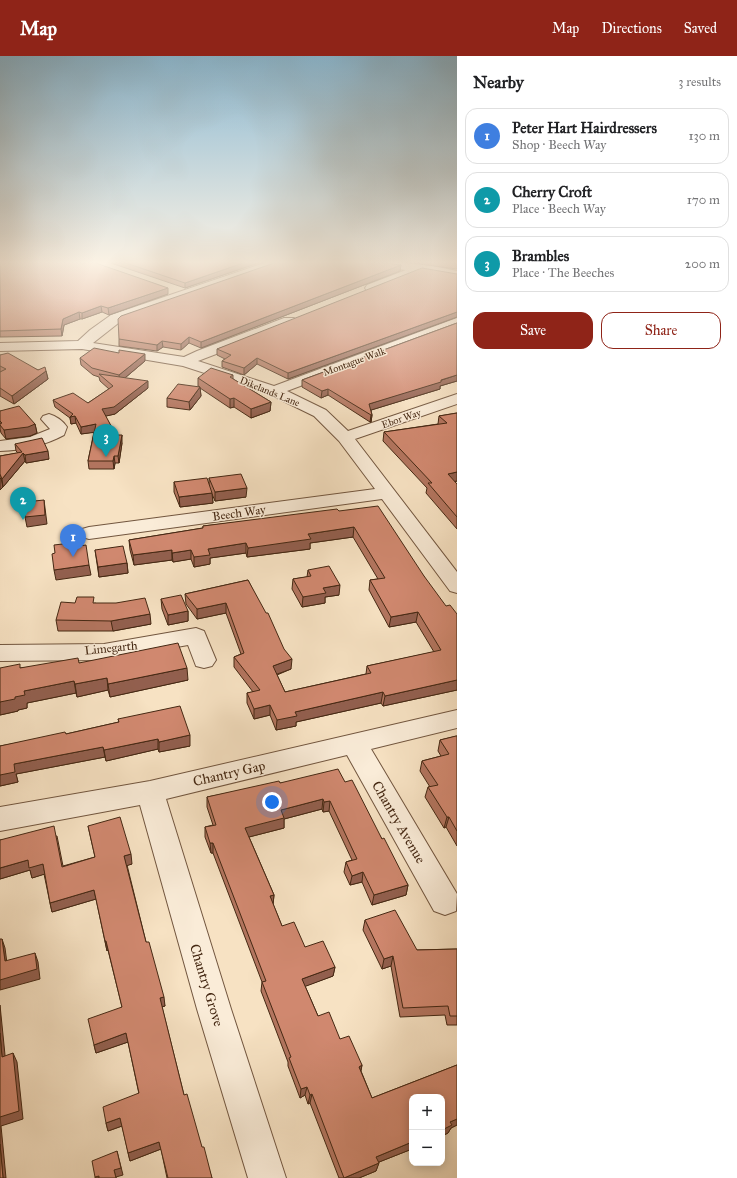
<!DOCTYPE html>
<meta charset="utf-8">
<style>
:root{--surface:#fff;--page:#f6f6f6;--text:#202124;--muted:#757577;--line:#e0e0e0;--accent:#8f2418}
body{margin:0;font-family:"IM FELL Great Primer",serif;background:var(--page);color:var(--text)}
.controls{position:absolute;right:12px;bottom:12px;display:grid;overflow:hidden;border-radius:8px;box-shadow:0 2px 10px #0003}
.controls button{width:36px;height:36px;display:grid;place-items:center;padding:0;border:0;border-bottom:1px solid var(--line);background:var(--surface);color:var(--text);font:20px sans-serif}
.you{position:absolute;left:272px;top:746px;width:14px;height:14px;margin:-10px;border:3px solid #fff;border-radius:50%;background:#1a73e8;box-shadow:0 0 0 6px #1a73e833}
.badge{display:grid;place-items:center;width:26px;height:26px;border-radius:50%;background:var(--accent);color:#fff;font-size:13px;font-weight:700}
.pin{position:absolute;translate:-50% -33px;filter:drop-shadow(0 1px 2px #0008)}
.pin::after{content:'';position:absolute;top:21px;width:14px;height:12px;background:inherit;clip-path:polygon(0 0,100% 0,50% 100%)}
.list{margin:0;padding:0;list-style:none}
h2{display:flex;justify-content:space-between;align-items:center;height:52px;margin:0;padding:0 16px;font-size:17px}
h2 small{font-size:13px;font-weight:400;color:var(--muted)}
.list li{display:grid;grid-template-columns:26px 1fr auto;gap:12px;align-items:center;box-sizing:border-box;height:56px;margin:0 8px 8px;padding:0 8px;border:1px solid var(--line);border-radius:12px}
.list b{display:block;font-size:15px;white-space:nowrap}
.list p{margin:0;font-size:13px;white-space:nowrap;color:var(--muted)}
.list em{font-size:13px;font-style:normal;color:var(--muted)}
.actions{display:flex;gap:8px;padding:12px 16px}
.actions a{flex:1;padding:9px 0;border:1px solid var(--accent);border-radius:12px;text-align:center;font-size:14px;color:var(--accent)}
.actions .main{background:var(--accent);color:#fff}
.map{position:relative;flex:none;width:457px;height:1122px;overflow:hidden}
header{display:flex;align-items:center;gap:24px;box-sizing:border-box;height:56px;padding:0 20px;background:var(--accent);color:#fff}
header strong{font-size:19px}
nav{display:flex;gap:22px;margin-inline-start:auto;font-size:14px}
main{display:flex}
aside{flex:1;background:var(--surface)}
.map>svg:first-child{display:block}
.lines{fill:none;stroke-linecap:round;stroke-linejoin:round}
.minor-casing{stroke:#72563f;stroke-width:2}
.minor{fill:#faecd8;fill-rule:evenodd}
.wall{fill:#b3755f;stroke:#452813}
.shaded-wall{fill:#925f4e;stroke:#452813}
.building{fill:#d0886f;stroke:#452813}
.labels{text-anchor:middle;stroke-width:3;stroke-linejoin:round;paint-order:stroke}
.far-street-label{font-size:10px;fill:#452813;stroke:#faecd8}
.street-label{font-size:12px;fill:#452813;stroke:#faecd8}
.near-street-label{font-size:14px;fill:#452813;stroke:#faecd8}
</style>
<header>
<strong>Map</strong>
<nav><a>Map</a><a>Directions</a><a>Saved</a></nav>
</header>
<main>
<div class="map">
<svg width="457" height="1122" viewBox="0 0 457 1122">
<rect width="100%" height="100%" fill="#f7e2c3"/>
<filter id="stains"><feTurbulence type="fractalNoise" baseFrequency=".005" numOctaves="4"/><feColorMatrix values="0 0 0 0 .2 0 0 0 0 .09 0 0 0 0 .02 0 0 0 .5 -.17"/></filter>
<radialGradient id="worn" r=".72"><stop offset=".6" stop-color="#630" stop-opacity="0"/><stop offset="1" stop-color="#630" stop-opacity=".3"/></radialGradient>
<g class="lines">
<defs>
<path id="minor" d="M270,205h17l-1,2 -165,58 -28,22 91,14 13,-6 87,-33h10l2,3 -2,3 -96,37 76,25 183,-68v9l-170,64 39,19 22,21 109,-37v10l-102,35 102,133v21l-7,-2 -68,-92 -293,40 -7,-2 -3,-4 3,-4 7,-2 286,-38 -36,-48 -25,-25 -45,-22 -86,-28 -101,-17 -82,2v-8l78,-2 12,-11 21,-15z
M354,205c34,0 69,2 103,10v8l-35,-7 -51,20 -4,-1 -2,-3 2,-3 39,-15 -47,-6z
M49,358c7,2 14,7 18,13l-3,8c-20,11 -42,15 -64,16v-10l30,-4 20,-8 -9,-10 2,-3z
M196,572l8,3 12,29 -4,6 -8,2 -8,-2 -8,-21 -84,15 -104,1v-16l104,-1z
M457,654v18l-86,21 86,145 -1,17 -11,4 -11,-4 -87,-156 -181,44 65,210 55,169h-38l-51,-169 -57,-204 -140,26v-24l150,-26z"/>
</defs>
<!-- minor casing -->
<use href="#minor" class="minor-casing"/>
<!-- minor -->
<use href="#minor" class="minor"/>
</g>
<!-- wall -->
<path class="wall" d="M0,205l168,33 -59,21 -7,-3 -20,7h-2l-16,6 -2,11 -62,1z
M105,205h159l-79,27z
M401,205h56v8l-51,-7z
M401,209l-1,6 -199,77 -12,-5 -8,7 -18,-3 -6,4 -38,-5v-7z
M457,218v43l-169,62 -31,-15 -13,11 -22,-8v-6l3,-2 -8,-4v-6z
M457,267v58l-17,5v3l-69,21 1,5 -1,7h-1l-42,-27 -7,3 -19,-11v-7z
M0,299l38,15 8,1 2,8 -34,25 -14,-8z
M80,302l65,3 -20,17 23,10 -33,26 -10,2 11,19 6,8 -3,20h-4l-1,6h-25l-1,-8 6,-29 -13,2 -5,-11 -5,1 -1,-6 -15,-11 -2,-7 35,3 21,-14 -9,-8 -1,-4 -6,-2 -12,-10z
M233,319v4l38,23 -1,9 -19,7 -17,-11 -4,1 -30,-20 1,8 -11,14 -23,-3v-9l33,-11 -2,-1v-8z
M0,355l35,13 2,9 -7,3 -24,3 -5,-6 -1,-4z
M457,357v68l-2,1 2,2v45l-31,-36 1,-5 -44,-47 1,-9 54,-8 1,-8z
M15,388l34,15 -23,4 -1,-2 -22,26 -1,-5 1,5 -3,3v-34l18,-3 -2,-2z
M209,422l37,19 -31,4 -3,-7 1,9 -33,4 -6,-15v-10l35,4z
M339,455l85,65 33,114 -74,16 -2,-3 -85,19v4l-20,4 -6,-15 -16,4 -7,-16v-10l6,-1 -19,-25v-10l7,-3 -15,-41 -29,6 -11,-15 -1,-10 63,-14 43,89 -14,6 8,17 81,-18 1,-8 67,-14 -18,-30 -27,5 -20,-37 1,-10 8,-1 -25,-42 -43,6v6l-63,8 -1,-4 -36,5v6l-16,3 -3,-8 -18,3 -1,-2 -38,5 -4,-15 -1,-10 74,-12v-2z
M95,494l32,13 1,10 -29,4z
M308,514l31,25 -14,2v6l-23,4 -10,-18 1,-10 14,-2z
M161,543l27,12v10l-20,4 -6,-16z
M95,547l56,21 -38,7h-55l-2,-11z
M79,607l109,17 -78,17 -2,-7 -31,7 -1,-4 -49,10v5l-9,2v1l-18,4 20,-47z
M118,663l72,27 -31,6 -1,-3 -52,12 -1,-4 -89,17 2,8 -18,4v-40l66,-12 53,-12z
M457,680v110l-11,-19 -2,1 -19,-31 3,-10h2l-10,-16 2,-10 19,-5 -3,-5 2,-11z
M345,726l37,57 26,46 -2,10 -34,10 -10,-23 -12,3 -6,-13 2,-10 6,-2 -23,-49 -6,1 -1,-3 -38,10v9l-35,9 25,58 -1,9 9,22 23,21 30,20 -2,9 -28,10 13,30 22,23 22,26 -1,6 11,27 85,-33v60l-6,3 -3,5 -6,3v-39h-30v52l-33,13 -3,9 -17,7h-20l-29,-75 -2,1 -3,-9 -5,3 -12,-32v-4l-27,-71 1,-9 -49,-129h-2l-6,-16v-10l8,-2 -6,-18v-10l73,-14z
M88,770l44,38 -5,1 19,77 19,64 -3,1 22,88 28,83h-45l-6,-29 -31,12 -8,-35 -14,5 -2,-8 33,-29 -11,-52 -32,11 -2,-8 28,-38 -14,-57 -1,1 -11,-52 -44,13 -2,-9 -6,-29 -12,4 -2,-8 -30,9v-39l57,-4 6,30 32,-9z
M365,864l52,30 40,-1v76h-10l-2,-10 -45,2 -9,-51 -9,3 -19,-39z"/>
<!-- shaded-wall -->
<path class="shaded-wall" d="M249,205h15l-79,27v-5z
M401,209l-1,6 -199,77v-6z
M168,232v6l-59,21 -1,-7z
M101,250l1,6 -20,7v-6z
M79,256l1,7 -16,6 -2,11 -1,-7 2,-10z
M457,256v5l-169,62v-6z
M189,281v6l-8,7v-6z
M162,285l1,6 -6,4v-6z
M145,298v7l-25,21 -1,-7z
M257,302v6l-13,11v-7z
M46,315l2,8 -34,25 -2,-8z
M457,319v6l-17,5v3l-72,22 1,-7z
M148,325v7l-33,26 -13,3v-8z
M200,331l1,9 -11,14 -1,-8z
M328,333v6l-7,3 1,-7z
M234,342v9l-4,1v-9z
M271,346l-1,9 -19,7v-9z
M371,359h1l-1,7h-1z
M75,360l1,7 -5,1 -1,-7z
M35,368l2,9 -7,3 -24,3 -2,-9z
M96,368l1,8 -16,2v-7z
M122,379v8l-3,20 -1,-7z
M48,395l1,8 -23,4 -1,-8z
M23,397l2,8 -22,26 -1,-8z
M114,400l1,7 -1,6 -1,-8z
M457,416v9l-11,2 2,-9z
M1,422l2,9 -3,3v-11z
M247,432l-1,9 -31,4v-9z
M212,437l1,10 -33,4 -1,-10z
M44,444l3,24 -20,3 -2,-10z
M354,471l-1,10 -43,6v6l-63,8 1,-9 60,-14z
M246,487v10l-36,5v6l-16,3v-10l14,-8z
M172,494v10l-38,5 -1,-10z
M191,494v9l-18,3 -1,-9z
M127,507l1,10 -29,4 -1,-10z
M89,509l2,10 -35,5 -2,-10z
M340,529l-1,10 -14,2v6l-23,4 1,-10 20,-9z
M226,547v10l-29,6v-10z
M188,555v10l-20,4v-10z
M418,556l-2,10 -27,5 2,-10z
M150,558l1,10 -38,7 -2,-10z
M292,603l-1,10 -19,7 1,-10z
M187,612l1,12 -78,17 -2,-13z
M107,622l1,12 -31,7 -2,-13z
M457,624v10l-74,16 2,-10z
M74,625l2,12 -49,10v5l-9,2v1l-18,4v-13l15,-5 9,-6z
M383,636l-2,11 -85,19v4l-20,4 1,-10 18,-8z
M270,649v10l-16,4v-10z
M190,679v11l-31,6v-10z
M158,683v10l-52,12 -2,-11z
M103,691l2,10 -89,17 2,8 -18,4v-11l14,-11z
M323,743l-1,10 -38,10v9l-39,10v-10l36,-18z
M330,745l-1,10 -6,1 1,-10z
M447,761h2l-3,10 -2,1z
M210,787h3v10h-2z
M131,798l1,10 -6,2 -2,-10z
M28,804l15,4 2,10 -13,4 -2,-8 -30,9v-11z
M363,816l-1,10 -12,3 2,-9z
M408,829l-2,10 -34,10 2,-10z
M94,834l2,9 -44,13 -2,-9z
M274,839l-1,10 -3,-9z
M2,883l3,9 3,23 -3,-10z
M105,885h1l2,9 -1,1z
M35,897l3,9 2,17 -40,11v-10z
M393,900l-2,10 -9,3 2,-10z
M335,911l-2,9 -32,12 1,-9z
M164,941l1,9 -4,1 -1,-9z
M0,949l6,60 -4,-8 -2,-24z
M126,977l2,9 -32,11 -2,-8z
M13,997l4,9 6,57 -22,7 5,52h-3l-3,-34v-27z
M362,1009l-2,9 -1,-7z
M307,1031l-2,8 -5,3 1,-9z
M312,1038l-2,9 -2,1 2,-9z
M120,1062l2,8 -14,5 -2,-8z
M457,1063v6l-6,3 -3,5 -6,3v-6l8,-8z
M159,1086l2,7 -31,12 -2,-8z
M412,1086v7l-38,15 2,-7z
M117,1095l6,24 -7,2v1l-2,-8z
M379,1107l-3,8 -17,7h-15z
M99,1120v2h-4v-1z"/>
<!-- building -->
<path class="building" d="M0,205h75l7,3 8,-3 78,27 -60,20 -7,-2 -19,7 -3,-1 -16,7 -2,10 -61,2z
M120,205h129l-64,22z
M280,205h89l32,4 -200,77 -12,-5 -8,7 -19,-3 -5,4 -38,-6 -1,-20 3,-3z
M440,205h17v3z
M422,212l35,6v38l-169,61 -31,-15 -13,10 -22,-7 9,-6 -14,-6z
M457,267v52l-16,5v2l-72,22 3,11h-1l-43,-26 -6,2 -20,-11z
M94,292l25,5v-3l26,4 -26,21 -27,-7 -12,-10z
M8,297l30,17 7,-3 1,4 -34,25 -12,-8v-16l6,-3 -6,-3v-11z
M211,312l22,7 -3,2 41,25 -20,7 -17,-11 -4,1 -32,-21z
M99,318l49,7 -34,26 -12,2 14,26h6l-4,21h-4l-1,5h-25l8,-37 -15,3 -6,-11 -5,1 3,-3 -20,-14 20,-7 15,10 25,-17z
M178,328l22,3 -11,15 -22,-4z
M19,350l16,18 -7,3 -24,3 -4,-5v-1l2,-1 -2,-2v-10z
M457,357v59l-9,2 9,10v33l-29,-34h4l-48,-51 63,-9 -8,-7z
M42,382l6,13 -23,4 -2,-2 -21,26 -2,-5v-18l22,-4 -7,-8z
M241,418l6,14 -32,4 -6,-14z
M207,422l5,15 -33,4 -5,-15z
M44,444l1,15 -20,2v-15z
M378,450l46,70 22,30 4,-1 7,9v66l-72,16 -2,-4 -88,20 2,4 -20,4 -7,-15 -16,4 -7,-16 13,-3 -26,-33 10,-4 -18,-50 -29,6 -12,-15 63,-14 18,33h2l16,36 8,10 -19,7 12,26 86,-19 -4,-7 74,-16 -23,-38 -27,5 -21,-37 15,-2 -31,-51 -46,7 3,5 -63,9 -2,-5 -38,6 2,6 -16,2 -3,-7 -19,3v-3l-39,5 -4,-15 74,-12v-2l134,-17 2,2z
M71,487l1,4 14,-2 3,20 -35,5 -2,-16 3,-1 -1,-8z
M123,490l4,17 -29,4 -3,-17z
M329,510l11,19 -17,3 3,5 -23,4 -10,-18 18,-3 -3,-6z
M181,539l7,16 -20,4 -7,-16z
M77,541h17l-1,6h23l29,-5 5,16 -39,7 -55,-1 5,-18 14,1z
M178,587l9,25 -79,16 -1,-6 -32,6 -1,-3 -50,10 1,4 -10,2v2l-15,3v-34l20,-4v4l58,-10 1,5z
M180,650l10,29 -31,7 -1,-3 -54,11 -1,-3 -89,17 1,8 -15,3v-29l65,-14 1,2 53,-12 -1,-3z
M456,680h1v95l-8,-14h-2l-19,-30 10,-2 -16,-24 27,-7 -9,-14z
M338,713l7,13 7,-2 30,59 2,-1 24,47 -34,10 -11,-23 -11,4 -6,-14 11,-3 -27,-58 -6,1 -1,-3 -42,11 3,8 -39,10 29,67 -4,1 12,30 12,-4 11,25 18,-6 12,26 -33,12 16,37 11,-4 11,27 9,-3 13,29 -3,2 13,31 85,-33v54l-7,3 2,3 -10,5v-33h-30v45l-36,15 3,6 -35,15 -32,-84 -2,1 -3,-8 -6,2 -12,-31 2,-1 -29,-75 4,-1 -53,-138h-3l-5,-16 11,-2 -9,-28 72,-16 1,2z
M120,761l11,37 -7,2 22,86h3l15,55 -4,1 24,97 3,-1 15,53h2l8,31h-44l-9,-36 -31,11 -8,-35 -14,5 -3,-16 36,-14 -13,-60 -32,12 -6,-26 34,-12 -16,-66h-1l-11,-51 -44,13 -7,-39 -14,4 -1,-8 -28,8v-28l54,-14 8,41 33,-10 -7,-31z
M395,854l22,40 40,-1v67h-7l-2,-10 -45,2 -10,-52 -9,3 -19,-39z
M0,883h2l3,22 30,-8 2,16 -37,11z
M0,977l2,24 11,-4 6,58 -19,6z
M0,1088l3,34h-3z
M117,1095l4,17 -7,2 2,8h-17v-2l-4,1 -3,-16z"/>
<!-- sky -->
<linearGradient id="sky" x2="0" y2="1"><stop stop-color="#8ab8d2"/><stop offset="0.57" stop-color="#fbf2e4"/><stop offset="1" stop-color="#fbf2e4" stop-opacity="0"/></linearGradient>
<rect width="457" height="362" fill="url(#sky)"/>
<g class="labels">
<!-- far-street labels -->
<g class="far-street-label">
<text transform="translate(354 305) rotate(-20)" y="4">Montague Walk</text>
<text transform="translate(270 335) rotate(22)" y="4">Dikelands Lane</text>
<text transform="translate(401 362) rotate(-19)" y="4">Ebor Way</text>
</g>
<!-- street labels -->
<g class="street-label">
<text transform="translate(239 457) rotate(-8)" y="4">Beech Way</text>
<text transform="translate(111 592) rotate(-6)" y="4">Limegarth</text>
</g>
<!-- near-street labels -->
<g class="near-street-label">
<text transform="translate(229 717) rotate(-13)" y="5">Chantry Gap</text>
<text transform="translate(399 766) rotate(60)" y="5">Chantry Avenue</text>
<text transform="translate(207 929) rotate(73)" y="5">Chantry Grove</text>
</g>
</g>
<rect width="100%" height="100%" filter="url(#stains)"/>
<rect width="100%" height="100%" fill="url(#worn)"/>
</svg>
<div class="controls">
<button>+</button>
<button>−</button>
</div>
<div class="you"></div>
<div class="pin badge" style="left:73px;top:501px;background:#3f7fe0">1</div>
<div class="pin badge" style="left:23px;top:464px;background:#0f9aa8">2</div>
<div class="pin badge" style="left:106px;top:401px;background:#0f9aa8">3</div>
</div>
<aside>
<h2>Nearby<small>3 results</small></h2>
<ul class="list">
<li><span class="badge" style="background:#3f7fe0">1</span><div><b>Peter Hart Hairdressers</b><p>Shop · Beech Way</p></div><em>130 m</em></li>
<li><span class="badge" style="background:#0f9aa8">2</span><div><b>Cherry Croft</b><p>Place · Beech Way</p></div><em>170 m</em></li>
<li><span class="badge" style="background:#0f9aa8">3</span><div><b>Brambles</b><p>Place · The Beeches</p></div><em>200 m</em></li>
</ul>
<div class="actions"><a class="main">Save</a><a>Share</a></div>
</aside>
</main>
